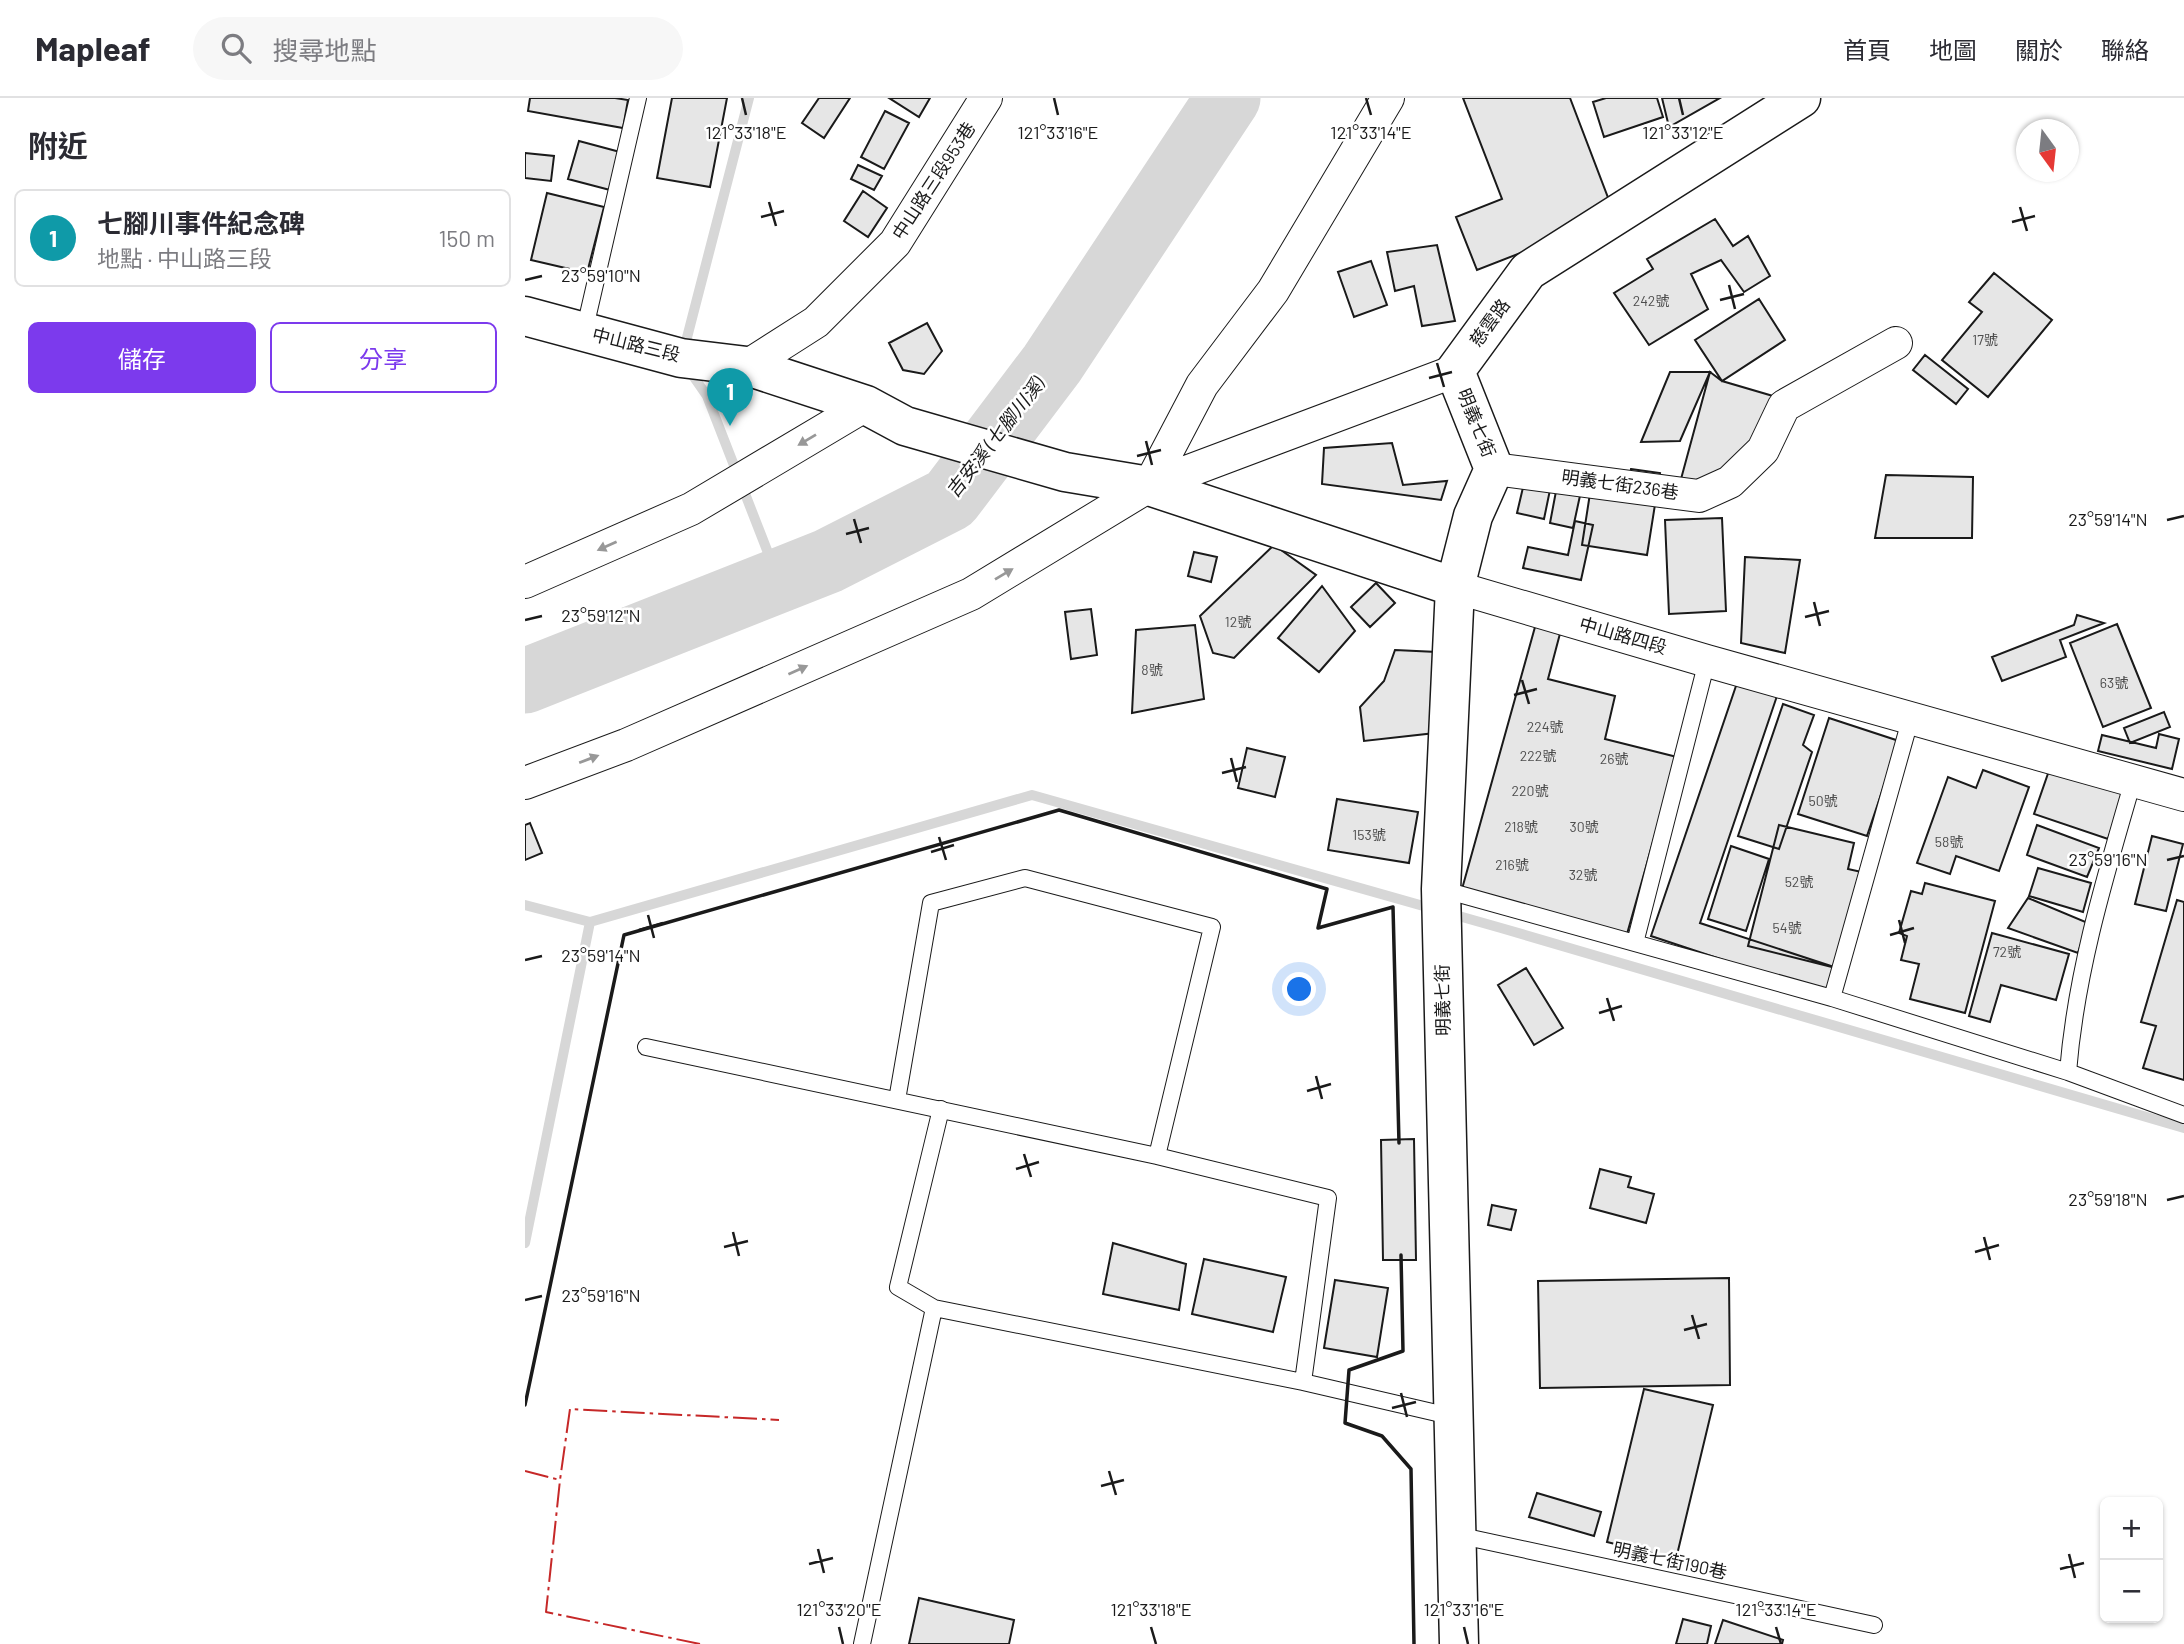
<!DOCTYPE html>
<html lang="zh-TW">
<meta charset="utf-8">
<style>
:root{--surface:#fff;--page:#f7f7f7;--text:#2b2b33;--muted:#7c7c81;--line:#e1e1e2;--accent:#7c3aed}
body{margin:0;font-family:Barlow,"Noto Sans TC",sans-serif;background:var(--page);color:var(--text)}
.controls{position:absolute;right:21px;bottom:21px;display:grid;overflow:hidden;border-radius:10px;box-shadow:0 2px 5px #0004}
.controls button{width:63px;height:63px;display:grid;place-items:center;padding:0;border:0;border-bottom:2px solid var(--line);background:var(--surface);color:var(--text);font:35px sans-serif}
.compass{position:absolute;left:1491px;top:21px;width:63px;height:63px;border-radius:50%;background:var(--surface);box-shadow:0 2px 5px #0004;rotate:165deg}
.you{position:absolute;left:775px;top:892px;width:24px;height:24px;margin:-18px;border:5px solid #fff;border-radius:50%;background:#1a73e8;box-shadow:0 0 0 10px #1a73e833}
.badge{display:grid;place-items:center;width:46px;height:46px;border-radius:50%;background:var(--accent);color:#fff;font-size:23px;font-weight:700}
.pin{position:absolute;translate:-50% -58px;filter:drop-shadow(0 2px 4px #0008)}
.pin::after{content:'';position:absolute;top:37px;width:24px;height:21px;background:inherit;clip-path:polygon(0 0,100% 0,50% 100%)}
.list{margin:0;padding:0;list-style:none}
h2{display:flex;justify-content:space-between;align-items:center;height:91px;margin:0;padding:0 28px;font-size:30px}
h2 small{font-size:23px;font-weight:400;color:var(--muted)}
.list li{display:grid;grid-template-columns:46px 1fr auto;gap:21px;align-items:center;box-sizing:border-box;height:98px;margin:0 14px 14px;padding:0 14px;border:2px solid var(--line);border-radius:10px}
.list b{display:block;font-size:26px;white-space:nowrap}
.list p{margin:0;font-size:23px;white-space:nowrap;color:var(--muted)}
.list em{font-size:23px;font-style:normal;color:var(--muted)}
.actions{display:flex;gap:14px;padding:21px 28px}
.actions a{flex:1;padding:16px 0;border:2px solid var(--accent);border-radius:10px;text-align:center;font-size:24px;color:var(--accent)}
.actions .main{background:var(--accent);color:#fff}
.icon{flex:none;width:38px;height:38px;fill:none;stroke:currentColor;stroke-width:2;stroke-linecap:round;stroke-linejoin:round}
.map{position:relative;flex:none;width:1659px;height:1546px;overflow:hidden}
header{display:flex;align-items:center;gap:42px;box-sizing:border-box;height:98px;padding:0 35px;background:var(--surface);border-bottom:2px solid var(--line)}
header strong{font-size:33px}
nav{display:flex;gap:38px;margin-inline-start:auto;font-size:24px}
.search{width:490px;height:63px;background:var(--page);display:flex;align-items:center;gap:18px;box-sizing:border-box;padding:0 24px;border-radius:38px;color:var(--muted);font-size:26px}
main{display:flex}
aside{flex:1;background:var(--surface)}
.map>svg:first-child{display:block}
.lines{fill:none;stroke-linecap:round;stroke-linejoin:round}
.stream{stroke:#d7d7d7;stroke-width:10}
.river{stroke:#d7d7d7;stroke-width:65}
.building{fill:#e6e6e6;stroke:#1a1a1a;stroke-width:2}
.lane-casing{stroke:#1a1a1a;stroke-width:18}
.street-casing{stroke:#1a1a1a;stroke-width:34}
.secondary-casing{stroke:#1a1a1a;stroke-width:41}
.lane{stroke:#fff;stroke-width:16}
.street{stroke:#fff;stroke-width:32}
.secondary{stroke:#fff;stroke-width:38}
.wall{stroke:#1a1a1a;stroke-width:3.5}
.power{stroke:#c62828;stroke-width:2;stroke-dasharray:24 5 3.5 5;stroke-linecap:butt}
.oneway{fill:#989898}
.ticks{fill:none;stroke:#1a1a1a;stroke-width:2.5}
.labels{text-anchor:middle;stroke-width:5;stroke-linejoin:round;paint-order:stroke}
.number-label{font-size:14px;fill:#4d4d4d}
.street-label{font-size:18px;fill:#1a1a1a;stroke:#fff}
.water-label{font-size:19px;font-style:italic;fill:#1a1a1a;stroke:#fff}
.ticks-label{font-size:18px;text-anchor:middle;fill:#1a1a1a;stroke:#fff;stroke-width:5;stroke-linejoin:round;paint-order:stroke}
</style>
<header>
<strong>Mapleaf</strong>
<div class="search"><svg class="icon" aria-label="search" viewBox="0 0 24 24"><circle cx="10" cy="10" r="6"/><path d="M15 15l6 6"/></svg>搜尋地點</div>
<nav><a>首頁</a><a>地圖</a><a>關於</a><a>聯絡</a></nav>
</header>
<main>
<aside>
<h2>附近<small></small></h2>
<ul class="list">
<li><span class="badge" style="background:#0f9aa8">1</span><div><b>七腳川事件紀念碑</b><p>地點 · 中山路三段</p></div><em>150 m</em></li>
</ul>
<div class="actions"><a class="main">儲存</a><a>分享</a></div>
</aside>
<div class="map">
<svg width="1659" height="1546" viewBox="0 0 1659 1546">
<rect width="100%" height="100%" fill="#fff"/>
<g class="lines">
<!-- stream -->
<path class="stream" d="M158,255l66,-255
M164,272l18,26 72,185
M0,807l65,17 442,-127 469,133 683,200
M0,1145l65,-321"/>
<!-- river -->
<path class="river" d="M0,583l303,-120 122,-62 102,-135 176,-266"/>
</g>
<!-- building -->
<path class="building" d="M5,0h85l13,2 -5,28 -95,-17z
M147,0h55l-17,89 -53,-9z
M294,0h31l-26,40 -22,-15z
M364,0h41l-11,19z
M938,0h107l45,118 -138,54 -21,-53 46,-18z
M1081,0h51l6,19 -59,20 -11,-35z
M1137,0h58l-51,29z
M360,13l24,12 -25,46 -23,-12z
M54,43l41,11 -10,38 -42,-11z
M0,55l29,3 -3,25 -26,-3z
M333,67l24,11 -8,14 -23,-11z
M338,93l24,17 -19,29 -24,-16z
M22,95l57,14 -17,66 -56,-13z
M1190,121l18,27 15,-10 22,40 -26,16 -23,-32 -30,14 17,35 -59,36 -35,-52 39,-24 -6,-10z
M912,147l18,76 -33,5 -8,-40 -19,5 -8,-39z
M846,163l16,44 -33,12 -16,-45z
M1469,175l58,47 -64,77 -46,-37 40,-48 -13,-10z
M1234,201l26,41 -63,41 -27,-41z
M402,225l15,28 -18,23 -21,-4 -14,-27z
M1400,257l43,34 -12,15 -43,-34z
M1145,274h40l-30,69 -39,1z
M1185,274l12,9 51,15 -11,42 -48,51 -33,-10z
M867,345l11,42 44,-4 -6,19 -119,-16 2,-36z
M1106,371l29,4 -13,82 -65,-10 9,-58 36,5z
M1361,377l87,2 -1,61h-97z
M1000,381l26,6 -7,34 -27,-6z
M1032,388l24,5 -8,37 -23,-5z
M1197,420l4,93 -57,3 -4,-94z
M1050,423l18,4 -12,55 -58,-12 5,-21 40,8z
M749,447l42,30 -82,83 -21,-5 -13,-37z
M669,454l23,5 -6,25 -23,-6z
M1220,459l55,3 -15,93 -44,-10z
M851,485l19,20 -25,24 -19,-20z
M797,488l33,45 -36,41 -41,-34z
M566,511l6,46 -26,4 -6,-47z
M1552,517l27,8 -44,17 6,17 -64,24 -10,-24 82,-32z
M1592,526l34,84 -48,19 -33,-84z
M670,527l9,74 -72,14 4,-83z
M1037,528l-14,53 67,17 -10,43 72,18 -50,177 -165,-45 73,-262z
M870,552l63,3 -23,80 -71,8 -4,-34 24,-26z
M1212,585l40,13 -77,227 140,46 -8,27 -181,-60z
M1258,606l31,11 -11,30 9,7 -33,97 -41,-13z
M1639,614l6,15 -40,16 -6,-15z
M1304,620l70,23 -32,95 -69,-22z
M1634,636l20,5 -7,30 -74,-18 4,-16 54,13z
M722,650l38,9 -10,40 -37,-9z
M1527,664l74,25 -18,52 -74,-25z
M1458,672l46,17 -30,84 -43,-15 -6,18 -33,-11 31,-86 28,11z
M812,701l81,13 -9,51 -81,-13z
M5,725l12,30 -17,7v-35z
M1254,727l75,18 -6,26 18,4 -26,96 -92,-23z
M1512,727l62,23 -12,29 -60,-22z
M1627,738l31,8 -17,67 -31,-7z
M1206,748l38,13 -23,72 -38,-12z
M1513,770l53,15 -8,29 -54,-16z
M1400,785l70,18 -30,112 -55,-14 9,-35 -18,-4 6,-24 -8,-3 12,-42 11,3z
M1503,800l60,25 -10,30 -70,-25z
M1652,802l7,2v178l-41,-12 13,-42 -15,-4z
M1467,835l77,21 -13,46 -55,-15 -11,37 -21,-6z
M1001,870l37,60 -29,17 -36,-60z
M889,1041l2,121h-33l-2,-120z
M1075,1071l31,8 -3,10 26,7 -8,29 -56,-15z
M967,1107l24,5 -5,20 -23,-5z
M588,1145l73,21 -7,46 -76,-16z
M679,1161l82,18 -13,55 -81,-18z
M1204,1180l1,107 -190,3 -2,-107z
M810,1182l53,8 -11,69 -53,-9z
M1119,1291l69,16 -37,154 -69,-17z
M1012,1395l64,19 -7,24 -65,-19z
M394,1500l95,22 -5,24h-100z
M1158,1521l28,7 -4,18h-31z
M1198,1522l60,20 -1,4h-67z"/>
<g class="lines">
<defs>
<path id="lane" d="M59,234l54,-234
M916,791l391,109 236,74 116,43
M1110,845l72,-282
M1307,900l79,-281
M121,949l511,109 171,42 -25,184
M1543,974c8,-100 37,-195 65,-291
M372,1002l34,-197 94,-25 187,49 -55,229
M409,1210l-36,-21 43,-178
M932,1437l417,90
M337,1546l72,-336 369,74 151,35"/>
<path id="street" d="M222,268l69,-44 79,-79 91,-145
M969,371l205,27 31,-14 33,-32 21,-44 112,-63
M624,388l53,-101 71,-94 115,-193
M0,484l166,-73 175,-104
M930,489l252,74 477,134
M0,685l101,-38 345,-151 178,-108 306,-115"/>
<path id="secondary" d="M0,218l156,42 66,8 119,39 39,21 160,46 84,14 306,101
M934,1546l-18,-755 14,-302 18,-71 21,-47 -39,-98 73,-100 273,-173"/>
</defs>
<!-- lane casing -->
<use href="#lane" class="lane-casing"/>
<!-- street casing -->
<use href="#street" class="street-casing"/>
<!-- secondary casing -->
<use href="#secondary" class="secondary-casing"/>
<!-- lane -->
<use href="#lane" class="lane"/>
<!-- street -->
<use href="#street" class="street"/>
<!-- secondary -->
<use href="#secondary" class="secondary"/>
<!-- wall -->
<path class="wall" d="M876,1157l2,96 -54,19 -4,53 37,13 29,33 3,175
M0,1307l99,-470 435,-125 268,79 -9,39 75,-21 6,236"/>
<!-- power -->
<path class="power" d="M0,1373l35,9
M175,1546l-154,-32 14,-132 10,-71 209,11"/>
</g>
<!-- one-way arrows -->
<defs><path id="oneway-solid" d="M-6-.8H1V-3.2L6.5 0L1 3.2V.8H-6Z" transform="scale(1.75)"/></defs>
<g class="oneway">
<use href="#oneway-solid" transform="translate(282 342) rotate(149)"/>
<use href="#oneway-solid" transform="translate(82 448) rotate(156)"/>
<use href="#oneway-solid" transform="translate(479 476) rotate(-31)"/>
<use href="#oneway-solid" transform="translate(273 572) rotate(-24)"/>
<use href="#oneway-solid" transform="translate(64 661) rotate(-21)"/>
</g>
<!-- ticks -->
<path class="ticks" d="M217,0l4,17M529,0l4,17M841,0l5,17M1154,0l4,17M244,104l7,24M1495,109l7,24M236,119l23,-6M1487,124l23,-6M0,182l17,-4M1204,187l6,24M1195,202l24,-6M912,265l7,24M904,280l23,-6M621,343l6,24M612,358l24,-6M329,421l7,24M1642,422l17,-4M321,436l23,-6M1289,504l6,24M1280,519l24,-6M0,522l17,-4M997,582l7,24M989,597l23,-6M706,660l6,24M697,675l24,-6M414,739l7,23M406,754l23,-7M1642,762l17,-4M123,817l6,23M1374,822l6,23M114,832l24,-7M1365,837l24,-7M0,862l17,-4M1082,900l7,23M1074,915l23,-7M791,978l6,23M782,993l24,-7M499,1056l7,23M491,1071l23,-7M1642,1102l17,-4M208,1134l6,24M1459,1139l6,23M199,1149l24,-6M1450,1154l24,-7M0,1202l17,-4M1167,1217l7,24M1159,1232l23,-6M876,1295l6,24M867,1310l24,-6M584,1373l7,24M576,1388l23,-6M293,1451l6,24M1544,1456l6,24M284,1466l24,-6M1535,1471l24,-6M314,1529l4,17M626,1529l5,17M939,1529l4,17M1251,1529l5,17"/>
<g class="labels">
<!-- number labels -->
<g class="number-label">
<text x="1126" y="208">242號</text>
<text x="1460" y="247">17號</text>
<text x="713" y="529">12號</text>
<text x="627" y="577">8號</text>
<text x="1589" y="590">63號</text>
<text x="1020" y="634">224號</text>
<text x="1013" y="663">222號</text>
<text x="1089" y="666">26號</text>
<text x="1005" y="698">220號</text>
<text x="1298" y="708">50號</text>
<text x="996" y="734">218號</text>
<text x="1059" y="734">30號</text>
<text x="844" y="742">153號</text>
<text x="1424" y="749">58號</text>
<text x="987" y="772">216號</text>
<text x="1058" y="782">32號</text>
<text x="1274" y="789">52號</text>
<text x="1262" y="835">54號</text>
<text x="1482" y="859">72號</text>
</g>
<!-- street labels -->
<g class="street-label">
<text transform="translate(409 83) rotate(-57)" y="6">中山路三段953巷</text>
<text transform="translate(965 225) rotate(-54)" y="6">慈雲路</text>
<text transform="translate(111 247) rotate(14)" y="6">中山路三段</text>
<text transform="translate(951 325) rotate(68)" y="6">明義七街</text>
<text transform="translate(1095 387) rotate(8)" y="6">明義七街236巷</text>
<text transform="translate(1098 538) rotate(16)" y="6">中山路四段</text>
<text transform="translate(918 902) rotate(-91)" y="6">明義七街</text>
<text transform="translate(1145 1463) rotate(12)" y="6">明義七街190巷</text>
</g>
<!-- water labels -->
<g class="water-label">
<text transform="translate(470 339) rotate(-52)" y="7">吉安溪 (七腳川溪)</text>
</g>
</g>
<g class="ticks-label">
<text x="221" y="41">121°33'18"E</text>
<text x="533" y="41">121°33'16"E</text>
<text x="846" y="41">121°33'14"E</text>
<text x="1158" y="41">121°33'12"E</text>
<text x="76" y="184">23°59'10"N</text>
<text x="1583" y="428">23°59'14"N</text>
<text x="76" y="524">23°59'12"N</text>
<text x="1583" y="768">23°59'16"N</text>
<text x="76" y="864">23°59'14"N</text>
<text x="1583" y="1108">23°59'18"N</text>
<text x="76" y="1204">23°59'16"N</text>
<text x="314" y="1518">121°33'20"E</text>
<text x="626" y="1518">121°33'18"E</text>
<text x="939" y="1518">121°33'16"E</text>
<text x="1251" y="1518">121°33'14"E</text>
</g>
</svg>
<div class="controls">
<button>+</button>
<button>−</button>
</div>
<svg class="compass" viewBox="-18 -18 36 36"><path d="M0-13l5 13h-10z" fill="#e53935"/><path d="M0 13l5-13h-10z" fill="#7c7c81"/></svg>
<div class="you"></div>
<div class="pin badge" style="left:205px;top:328px;background:#0f9aa8">1</div>
</div>
</main>
